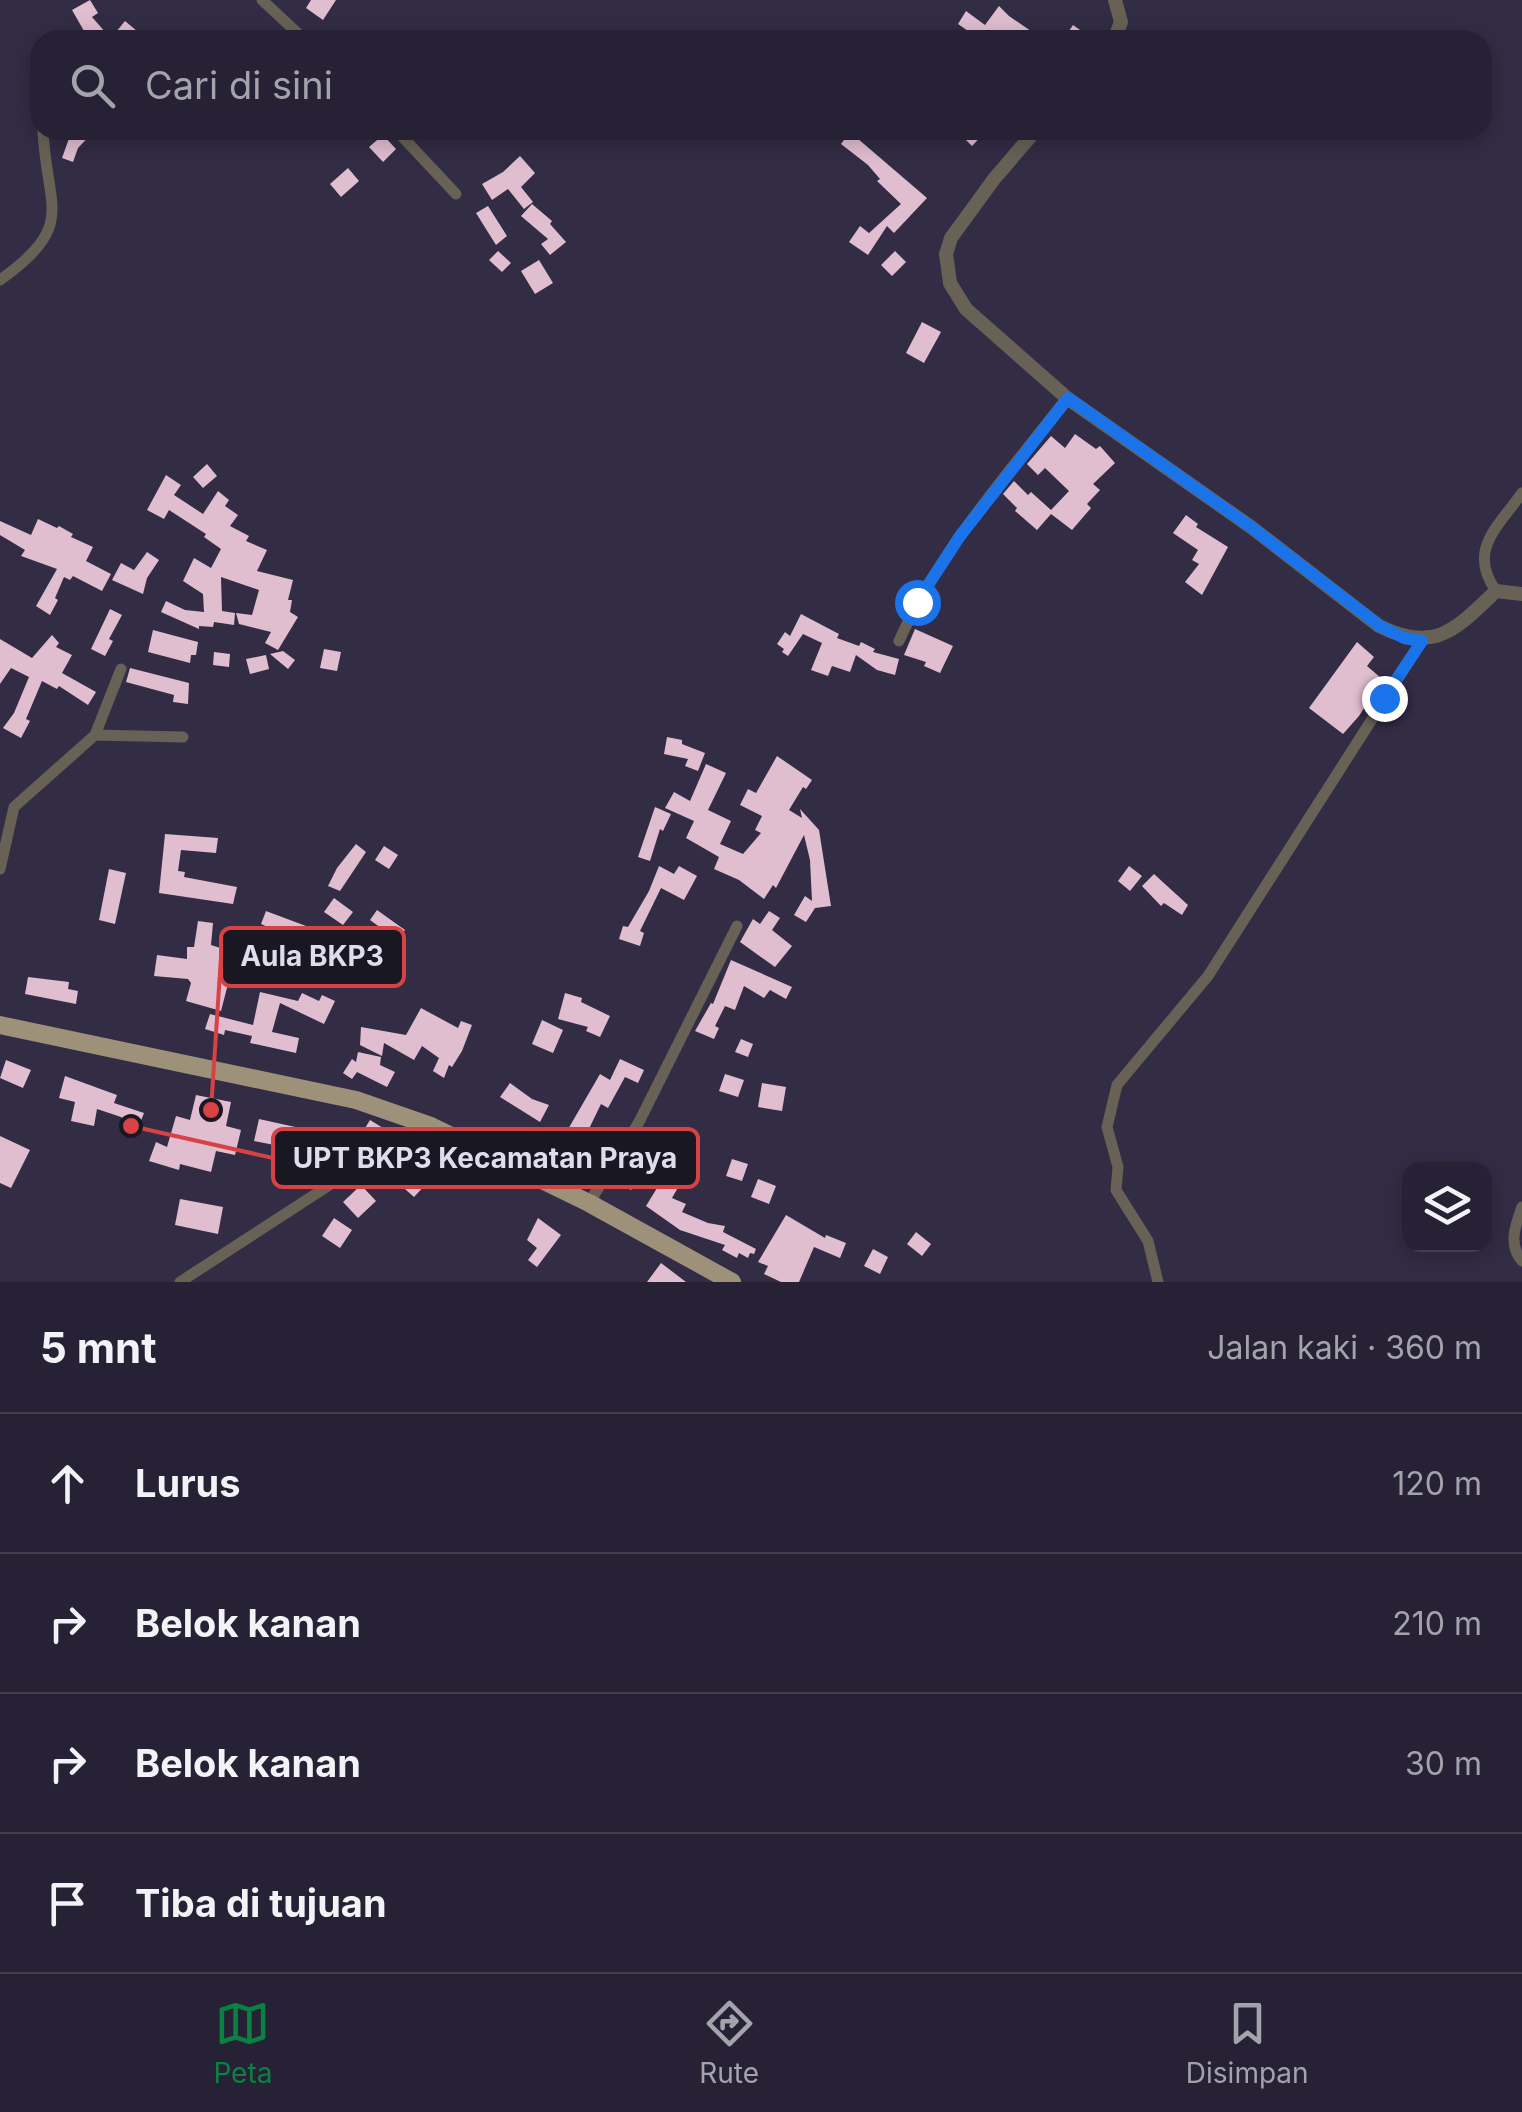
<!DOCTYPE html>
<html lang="id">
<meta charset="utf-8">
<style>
:root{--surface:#262134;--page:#2e293c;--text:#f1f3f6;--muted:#a4a3ac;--line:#423e4f;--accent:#0b8043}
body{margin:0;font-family:Inter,sans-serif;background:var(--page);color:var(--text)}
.controls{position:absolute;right:30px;bottom:30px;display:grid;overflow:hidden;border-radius:20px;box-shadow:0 5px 25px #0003}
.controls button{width:90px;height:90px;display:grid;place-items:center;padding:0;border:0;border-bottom:2px solid var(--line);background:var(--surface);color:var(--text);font:50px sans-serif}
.stop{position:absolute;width:30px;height:30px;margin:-22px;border:8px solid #1a73e8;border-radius:50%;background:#fff}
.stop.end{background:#1a73e8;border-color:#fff;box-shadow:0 2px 10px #0008}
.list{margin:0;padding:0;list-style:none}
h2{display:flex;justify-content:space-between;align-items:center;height:130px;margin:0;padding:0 40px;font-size:42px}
h2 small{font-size:32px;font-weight:400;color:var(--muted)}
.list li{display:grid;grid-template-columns:65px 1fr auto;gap:30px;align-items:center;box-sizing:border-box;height:140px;padding:0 40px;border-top:2px solid var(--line)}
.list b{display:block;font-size:38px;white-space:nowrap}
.list em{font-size:32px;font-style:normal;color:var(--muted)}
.icon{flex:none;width:55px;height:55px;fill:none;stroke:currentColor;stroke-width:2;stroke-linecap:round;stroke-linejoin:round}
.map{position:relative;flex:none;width:1522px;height:1282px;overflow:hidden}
.search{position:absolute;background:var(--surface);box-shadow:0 5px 25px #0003;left:30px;right:30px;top:30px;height:110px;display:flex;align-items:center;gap:25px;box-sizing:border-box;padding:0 35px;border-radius:30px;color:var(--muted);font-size:38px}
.sheet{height:690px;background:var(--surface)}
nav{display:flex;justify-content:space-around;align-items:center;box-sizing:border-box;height:140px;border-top:2px solid var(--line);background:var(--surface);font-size:28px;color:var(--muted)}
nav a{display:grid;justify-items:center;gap:5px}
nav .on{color:var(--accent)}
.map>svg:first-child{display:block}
.building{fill:#e0bed0}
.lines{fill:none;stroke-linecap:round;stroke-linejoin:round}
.minor{stroke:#686156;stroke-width:11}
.tertiary{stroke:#686156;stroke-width:14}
.primary{stroke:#9e9179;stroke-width:18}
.route{stroke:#1a73e8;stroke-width:12}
.leader{fill:none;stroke:#d74345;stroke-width:4}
.callout-dot{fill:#d74345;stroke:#191722;stroke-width:4}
.callout{fill:#191722;stroke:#d74345;stroke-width:4}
.callout-label{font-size:28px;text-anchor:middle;font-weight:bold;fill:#dfdcec}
</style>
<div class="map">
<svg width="1522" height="1282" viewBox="0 0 1522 1282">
<rect width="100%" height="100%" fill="#322c45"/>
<!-- building -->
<path class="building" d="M90,0l8,13 -6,4 14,16 -8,7h-6l-8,-9 -12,-21z
M311,0h25l-13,20 -17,-12z
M999,6l10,10 35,24h-79l6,-7 -13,-9 8,-13 19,14z
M125,21l12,10 -8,9 -13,-8z
M1073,25l21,15h-31z
M72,130h23l-17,18 -5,14 -11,-4z
M956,130h31l-15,16z
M850,132l77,66 -33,35 -7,-7 -19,29 -19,-13 11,-16 9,7 32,-29 -24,-23 3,-2 -12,-14 -27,-21z
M383,135l13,14 -13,13 -14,-15z
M520,156l15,17 -14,14 12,15 -9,7 -16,-20 -16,11 -10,-16 21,-12z
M348,168l11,13 -18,16 -11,-13z
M532,204l20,17 -2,3 16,18 -16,13 -9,-11 7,-5 -27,-23z
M488,206l19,30 -11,9 -20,-32z
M498,251l13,12 -9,9 -13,-12z
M895,251l11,11 -14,14 -11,-11z
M539,260l14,23 -18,11 -14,-23z
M922,322l19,10 -17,31 -18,-10z
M1075,434l21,15 4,-3 15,17 -22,21 7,6 -13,14 4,4 -19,22 -21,-16 -14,16 -22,-19 2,-3 -14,-14 11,-13 14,14 3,-3 20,18 18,-19 -24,-23 -7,7 -11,-11 24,-28 14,12z
M207,464l10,12 -14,12 -10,-11z
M166,475l15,10 -7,10 29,19 15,-23 11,9 -4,6 13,9 -8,11 19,10 -3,5 21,9 -10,21 36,9 -5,20h4l-2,12 8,5 -20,33 -13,-7 6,-11 -32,-8 -3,-11 16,2 7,-25 -38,-13 1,34 13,2 -1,12 -20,-3 -1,5 -14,-1v3l-38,-17 5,-11 19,9 19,2 -1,-18 -20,-13 11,-23 17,10 10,-19 -17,-12 2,-3 -37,-24 -5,9 -17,-9z
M1186,515l12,9 -2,3 32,20 -26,48 -17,-13 14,-18 -7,-4 6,-10 -25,-17z
M38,519l19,9 2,-2 14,8 -2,3 22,10 -7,14 25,13 -9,17 -29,-15 -3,4 -6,-3 -9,21 3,2 -8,15 -14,-9 21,-37 -36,-13 4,-6 -25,-15v-14l31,14z
M147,552l12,8 -12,18 -4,16 -31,-14 9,-17 13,7z
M110,609l12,6 -13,24 4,2 -8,15 -14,-7z
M801,614l38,20 -2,4 22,8 2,-4 14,7 -2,3 26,7 -4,16 -18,-5 -21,-15 -6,17 -18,-6 -4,10 -17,-6 11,-27 -19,-9 -15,22 -6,-4 2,-3 -7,-5 8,-12 5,4z
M915,629l38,17 -13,27 -16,-7 2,-4 -22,-7z
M153,630l45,12 -2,13h-5l-1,8 -42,-11z
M52,635l7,8 -3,4 16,8 -10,18 34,19 -8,13 -29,-19 -2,3 -15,-8 -16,38 4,2 -9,17 -18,-10 11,-15 15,-36 -18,-9 -11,16v-45l32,19z
M1357,642l17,15 -7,9 14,12 -17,19 5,3 -10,16 -16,18 -34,-26z
M324,649l17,3 -4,19 -17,-3z
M283,651l12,9 -7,9 -18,-15z
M214,652l16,2 -1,13 -16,-2z
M266,655l3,14 -19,5 -4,-15z
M130,668l59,15 -1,21 -15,-2 1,-7 -48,-13z
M667,737l15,3v4l23,9 -7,18 -13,-5 3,-7 -24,-5z
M777,756l35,24 -6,9 -3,-2 -14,23 13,8 -2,-9 19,21 12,76 -16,2 -9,14 -12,-7 11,-19 7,5 -2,-41 -6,-25 -28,53 -3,-3 -9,14 -25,-19 -25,-11 5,-12 -33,-19 8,-17 -29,-13 9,-16 16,9 16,-37 20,9 -18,37 23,11 -11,23 23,10 18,-21 -6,-3 7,-14 -22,-11 8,-16 8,4z
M655,807l16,7 -8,17 -3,-2 -10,32 -12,-4z
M165,834l53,4 -2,15 -35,-3 -3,21 7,1 -1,5 53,10 -4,17 -74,-11z
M356,844l10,8 -26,39 -12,-5 9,-18z
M384,846l14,9 -9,14 -14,-9z
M659,866l15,8 5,-8 18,10 -13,24 -23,-12 -21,43 4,2 -4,13 -21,-7 4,-13 5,1 21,-36z
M1129,866l13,10 -12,15 -12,-10z
M109,869l17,4 -11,51 -16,-4z
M1154,874l34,31 -6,10 -18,-12 -3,3 -19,-20z
M334,898l19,14 -10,13 -19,-13z
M377,910l28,20 -19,24 -12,-13 11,-10 -15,-11z
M266,911l40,15 -7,15 -38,-17z
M769,911l11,7 -8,12 20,16 -17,21 -35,-25 13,-23 7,5z
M198,921l15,2 -2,22 25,8 -15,58 -35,-10 5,-18 -3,-4 -34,-3 3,-21 30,4v-12h7z
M731,960l61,27 -6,12 -16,-9 -6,8 -20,-12 -9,24 -10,-4 -10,20 4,2 -5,11 -19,-8 16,-28 2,1z
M28,977l41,5 -1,7 10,2 -2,13 -51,-10z
M260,992l38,9 4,-8 17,8 3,-6 13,6 -11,23 -44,-21 -8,29 27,6 -3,15 -46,-10 2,-7 -27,-6 -1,5 -19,-6 5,-15 43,11z
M565,993l17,5 -1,4 29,14 -10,21 -14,-6 2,-4 -30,-8z
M421,1008l37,20 3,-7 11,4 -10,26 -10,16 -3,-2 -5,13 -11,-7 6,-13 -17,-12 -8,14 -30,-17 -2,13 -22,-11 1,-18 45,8z
M542,1020l21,10 -10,23 -21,-9z
M741,1039l12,5 -5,13 -13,-5z
M358,1052l23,5 -1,8 15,7 -8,15 -30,-15 -5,7 -9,-6 9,-14 4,3z
M620,1059l24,11 -6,13 -13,-6 -17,31 -7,-4 -17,35 -17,-8 33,-57 10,6z
M6,1060l25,10 -8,18 -23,-10z
M725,1074l19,6 -6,17 -19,-6z
M65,1076l52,19 -3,8 30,10 -9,23 -14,-5 4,-11 -4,-3 -24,-8 -3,17 -23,-5 4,-19 -16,-4z
M510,1083l22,16 17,6 -9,17 -40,-25z
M762,1083l24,4 -4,24 -24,-4z
M196,1095l35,7 -5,24 15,4 -6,25 -19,-4 -5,21 -31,-8 -1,6 -30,-9 7,-19 11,5 9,-31 14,4z
M259,1119l50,11 -4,21 -51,-10z
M370,1120l13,8 -8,13 -13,-8z
M0,1136l30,14 -19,38 -11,-5z
M732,1159l16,5 -6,17 -16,-5z
M626,1163l15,9 -10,18 -15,-9z
M412,1166l16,16 -14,15 -17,-15z
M665,1175l15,9 -8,14 14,6 -4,8 26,11 17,3 -2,6 33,17 -2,5 -4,-1 -2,5 -9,-5 -2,5 -15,-8 3,-5 -45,-15 -34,-24z
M758,1179l18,7 -7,18 -18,-7z
M361,1185l15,16 -18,17 -15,-16z
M180,1199l43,8 -5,27 -43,-9z
M786,1215l39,23 1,-3 20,8 -6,15 -26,-11 -15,35h-18l-17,-8 4,-8 -10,-4z
M334,1218l18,12 -12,18 -18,-12z
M538,1218l23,17 -24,32 -9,-7 9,-12 -10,-8z
M916,1232l15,12 -9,12 -15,-12z
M873,1249l15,8 -8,17 -16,-8z
M661,1263l25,19h-39z"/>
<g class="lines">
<!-- minor -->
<path class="minor" d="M262,0l43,40
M396,130l60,64
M0,280c78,-55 46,-73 43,-150
M1496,591c-29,-41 2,-64 26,-98
M899,641c40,-90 108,-166 168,-243
M95,735l26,-66
M0,869l14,-62 81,-72 88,2
M589,1203l50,-81 98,-196
M1522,1207c-7,19 -14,38 0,54
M180,1282l185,-120 66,-36
M1158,1282l-10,-41 -32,-51 2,-23 -11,-40 10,-42 91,-109 214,-335"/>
<!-- tertiary -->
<path class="tertiary" d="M1114,40l7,-18 -6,-22
M1036,130l-42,49 -43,59 -5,16 4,29 16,26 101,89 184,129 128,99c56,28 77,3 117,-35l26,3"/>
<!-- primary -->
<path class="primary" d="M0,1025l356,75 75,26 158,77 143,79"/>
</g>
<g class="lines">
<!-- route -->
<path class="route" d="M917,602l43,-66 108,-138 183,129 129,99 24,12 18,3 -38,57"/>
</g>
<!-- callouts -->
<path class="leader" d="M211 1110L221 957M131 1126L273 1158"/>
<g class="callout-dot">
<circle cx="211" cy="1110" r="10"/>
<circle cx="131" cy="1126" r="10"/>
</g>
<g class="callout">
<rect x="221" y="928" width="183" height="58" rx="10"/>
<rect x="273" y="1129" width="425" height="58" rx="10"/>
</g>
<g class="callout-label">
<text x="312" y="966">Aula BKP3</text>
<text x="485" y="1168">UPT BKP3 Kecamatan Praya</text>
</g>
</svg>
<div class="controls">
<button><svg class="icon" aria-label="layers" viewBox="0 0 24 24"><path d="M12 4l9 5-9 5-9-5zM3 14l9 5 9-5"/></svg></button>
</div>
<div class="stop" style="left:917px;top:602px"></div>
<div class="stop end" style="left:1384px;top:698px"></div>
<div class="search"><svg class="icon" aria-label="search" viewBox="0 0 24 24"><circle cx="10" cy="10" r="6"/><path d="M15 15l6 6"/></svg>Cari di sini</div>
</div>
<section class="sheet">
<h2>5 mnt<small>Jalan kaki · 360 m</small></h2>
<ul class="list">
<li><svg class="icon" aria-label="ahead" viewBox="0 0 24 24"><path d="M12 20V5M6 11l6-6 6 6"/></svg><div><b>Lurus</b></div><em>120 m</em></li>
<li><svg class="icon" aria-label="right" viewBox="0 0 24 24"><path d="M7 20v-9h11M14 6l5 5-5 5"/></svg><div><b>Belok kanan</b></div><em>210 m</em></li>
<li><svg class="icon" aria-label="right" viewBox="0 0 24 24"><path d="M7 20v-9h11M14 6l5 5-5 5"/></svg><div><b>Belok kanan</b></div><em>30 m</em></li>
<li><svg class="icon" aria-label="arrive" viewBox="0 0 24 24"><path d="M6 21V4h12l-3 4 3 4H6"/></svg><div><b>Tiba di tujuan</b></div></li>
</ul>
</section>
<nav>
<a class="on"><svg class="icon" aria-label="map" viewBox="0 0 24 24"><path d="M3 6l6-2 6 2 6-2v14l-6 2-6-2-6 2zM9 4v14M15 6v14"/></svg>Peta</a>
<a><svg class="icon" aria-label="directions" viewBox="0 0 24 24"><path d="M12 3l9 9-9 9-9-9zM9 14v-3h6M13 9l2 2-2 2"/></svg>Rute</a>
<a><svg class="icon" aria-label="saved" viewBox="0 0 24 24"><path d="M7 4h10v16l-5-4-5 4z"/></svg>Disimpan</a>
</nav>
